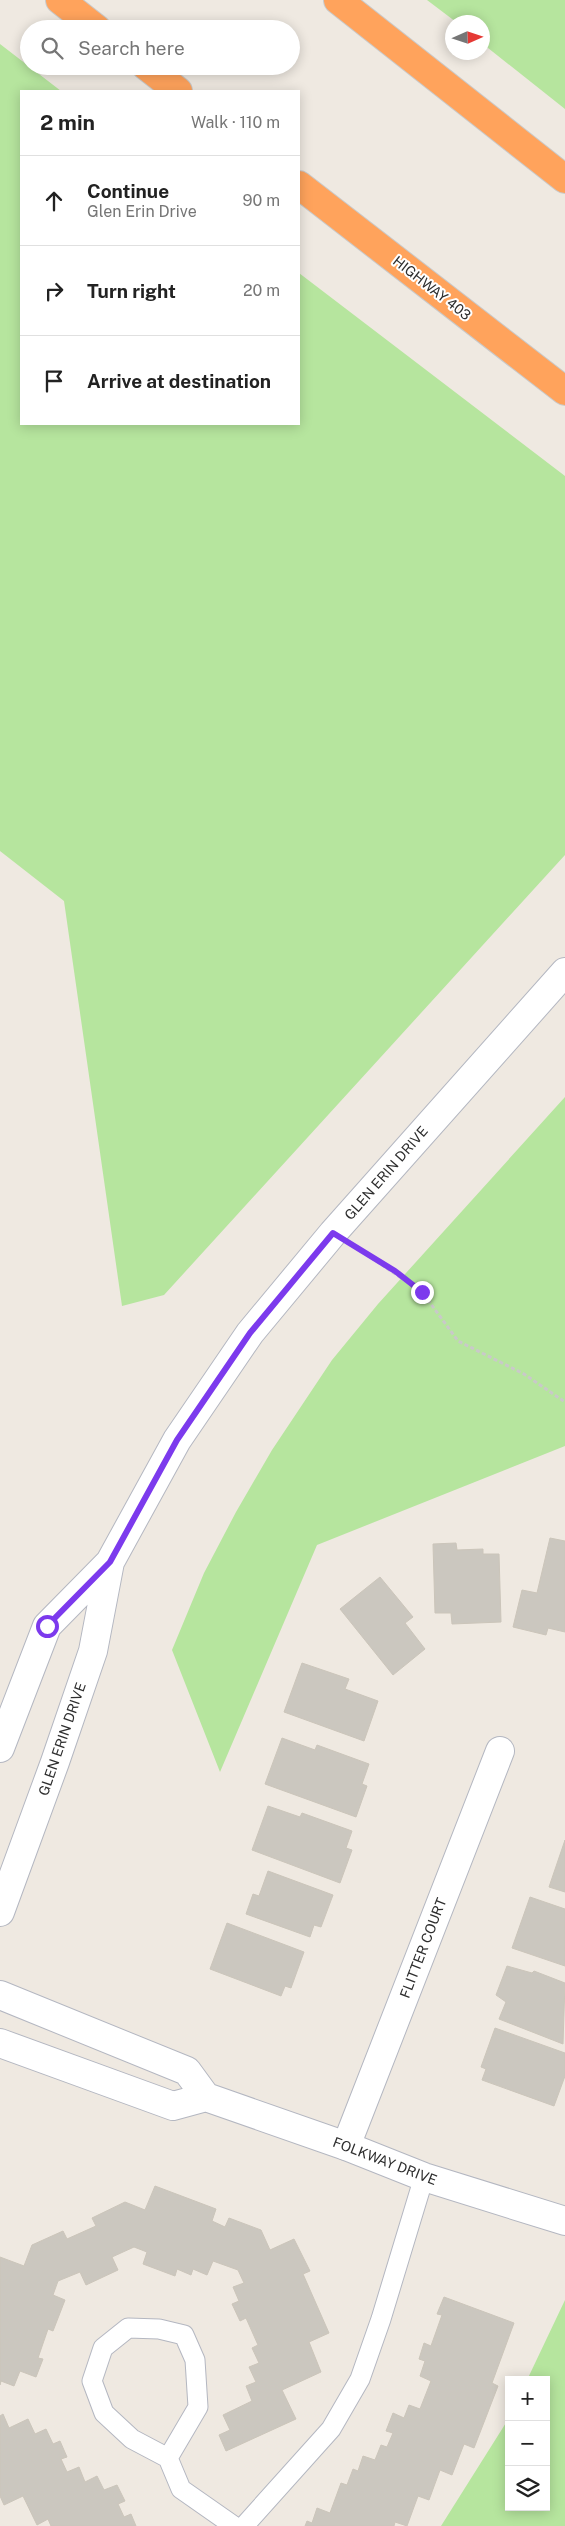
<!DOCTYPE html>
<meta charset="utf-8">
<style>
:root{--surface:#fff;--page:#f2f2f2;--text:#222;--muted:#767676;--line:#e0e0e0}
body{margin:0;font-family:"Public Sans",sans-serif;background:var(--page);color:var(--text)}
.controls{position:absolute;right:15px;bottom:15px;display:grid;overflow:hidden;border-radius:0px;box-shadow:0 2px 12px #0003}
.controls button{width:45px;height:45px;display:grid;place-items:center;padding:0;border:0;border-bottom:1px solid var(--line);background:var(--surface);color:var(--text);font:25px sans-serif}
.compass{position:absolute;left:445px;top:15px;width:45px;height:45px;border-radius:50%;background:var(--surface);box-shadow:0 2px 12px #0003;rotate:87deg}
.stop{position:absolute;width:15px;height:15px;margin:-11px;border:4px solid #7c3aed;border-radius:50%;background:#fff}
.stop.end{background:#7c3aed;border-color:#fff;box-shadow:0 1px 5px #0008}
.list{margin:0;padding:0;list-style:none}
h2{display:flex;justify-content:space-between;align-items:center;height:65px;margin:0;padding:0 20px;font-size:21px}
h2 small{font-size:16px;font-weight:400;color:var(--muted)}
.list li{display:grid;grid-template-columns:32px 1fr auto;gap:15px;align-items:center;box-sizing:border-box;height:90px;padding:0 20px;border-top:1px solid var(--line)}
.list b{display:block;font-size:19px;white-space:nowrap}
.list p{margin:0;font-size:16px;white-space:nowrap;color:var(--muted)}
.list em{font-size:16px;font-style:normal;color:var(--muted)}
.icon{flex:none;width:28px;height:28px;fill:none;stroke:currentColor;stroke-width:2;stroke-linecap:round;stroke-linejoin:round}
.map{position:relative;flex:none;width:565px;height:2526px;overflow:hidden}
.search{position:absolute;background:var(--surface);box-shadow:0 2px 12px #0003;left:20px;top:20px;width:280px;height:55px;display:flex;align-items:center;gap:12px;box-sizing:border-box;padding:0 18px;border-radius:28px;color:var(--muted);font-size:19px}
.panel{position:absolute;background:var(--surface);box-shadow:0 2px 12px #0003;left:20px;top:90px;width:280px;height:335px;border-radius:0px}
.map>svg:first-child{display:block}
.green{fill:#b6e59e}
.building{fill:#cbc7bf;stroke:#cbc5ba}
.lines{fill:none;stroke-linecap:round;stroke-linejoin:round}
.service-casing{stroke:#b4b7c1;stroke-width:21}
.minor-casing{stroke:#b4b7c1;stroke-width:30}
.tertiary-casing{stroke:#b4b7c1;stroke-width:30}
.motorway-casing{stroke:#c9c9c9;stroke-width:30}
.path{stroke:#c9c9c9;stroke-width:3;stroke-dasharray:4 2.5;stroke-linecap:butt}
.service{stroke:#fff;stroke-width:19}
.minor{stroke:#fff;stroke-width:28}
.tertiary{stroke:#fff;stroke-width:28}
.motorway{stroke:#ffa35c;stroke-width:28}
.route{stroke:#7c3aed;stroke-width:6}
.labels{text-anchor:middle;stroke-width:4;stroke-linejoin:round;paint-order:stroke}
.street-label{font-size:14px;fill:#2e2e2e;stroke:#fff}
</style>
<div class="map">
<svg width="565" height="2526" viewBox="0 0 565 2526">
<rect width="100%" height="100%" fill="#efe9e1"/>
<!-- green -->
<path class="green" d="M427,0h138v109l-82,-65 -1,-22h-26z
M0,44l61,47h-40v333h278v-151l266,203v379l-401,440 -42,11 -58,-405 -64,-50z
M565,1097v349l-248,99 -97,227 -48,-122 32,-77 32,-61 36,-62 60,-90 46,-56z
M565,2300v226h-124l68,-108v89h37v-127h-19z"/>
<!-- building -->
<path class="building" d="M550,1538l15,3v91l-17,-4 -2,7 -33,-8 9,-37 15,3z
M456,1543l1,7 26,-1v5h16l2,68 -49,2 -1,-11h-16l-2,-69z
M380,1577l33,40 -8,6 20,26 -32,26 -53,-66z
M302,1663l47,16 -4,10 33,12 -14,40 -80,-29z
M282,1738l33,12 2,-5 52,19 -7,20 5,2 -11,31 -91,-33z
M268,1806l32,11 2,-4 50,18 -6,17 6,2 -12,33 -88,-33z
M565,1840v52l-16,-5z
M268,1871l65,24 -12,32 -7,-2 -4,12 -64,-23 7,-20 6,2z
M530,1897l35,12v57l-53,-18z
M227,1923l77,29 -13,36 -6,-2 -4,10 -71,-27z
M507,1966l25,7 2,-2 31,12 -2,61 -64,-25 7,-17 -10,-7z
M495,2028l70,25v23l-11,30 -72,-26 4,-11 -5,-2z
M155,2186l61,23 -4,12 13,6 4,-9 32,12 9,20 24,-11 16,32 -7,3 26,59 -20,9 12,30 -39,18 14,29 -70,32 -7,-16 11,-5 -7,-15 29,-14 -6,-15 10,-4 -7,-15 10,-4 -7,-15 6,-3 -12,-27 -6,3 -8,-17 7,-3 -6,-14 11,-4 -6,-13 -25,-9 -6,14 -14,-6 -2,6 -14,-6 -2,7 -32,-12 4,-12 -13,-5 -22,10 6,13 -32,15 -6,-13 -22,9 -5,14 12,5 -12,31 -5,-2 -10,29 5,1 -7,18 -16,-6 -6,15 -13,-5 -1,4v-128l24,9 8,-21 31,-14 4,8 29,-13 -4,-8 33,-16 20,8z
M444,2297l70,26 -22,60 6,3 -24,62 -10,-4 -12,31 -12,-5 -11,30 -11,-4 -11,30 -12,-4 -1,4h-89l2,-5 5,2 5,-15 13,5 11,-30 6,2 6,-16 5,2 5,-15 12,4 6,-15 6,2 6,-14 -7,-2 7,-18 11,5 5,-13 11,4 11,-28 -11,-5 5,-15 -6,-2 5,-16 7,3 11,-31 -5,-1z
M3,2414l6,14 19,-9 7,15 11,-5 7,15 7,-3 7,16 -6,2 6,13 12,-5 6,15 12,-6 7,14 13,-5 8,16 -7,3 6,13 7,-3 5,12h-85l-3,-7 -11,6 -14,-29 -19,9 -4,-9v-80z"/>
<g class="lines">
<defs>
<path id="service" d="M168,2458l30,-51 -3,-47 -11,-25 -25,-6 -31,-1 -25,20 -11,33 12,32 28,26 36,19 13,31 53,37
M244,2526l87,-97 29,-50 21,-60 43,-142"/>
<path id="minor" d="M346,2146l154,-395"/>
<path id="tertiary" d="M0,1748l47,-122 63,-64 67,-122 73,-107 83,-100 232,-261
M0,1912l55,-150 38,-111 17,-89
M0,1995l187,76 19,26
M0,2043l173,63 33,-9 140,49 78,31 141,44"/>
<path id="motorway" d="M60,0l37,29
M338,0l227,179
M146,66l32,25
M299,185l266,206"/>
</defs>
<!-- service casing -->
<use href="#service" class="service-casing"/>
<!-- minor casing -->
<use href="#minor" class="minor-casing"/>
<!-- tertiary casing -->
<use href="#tertiary" class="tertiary-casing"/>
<!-- motorway casing -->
<use href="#motorway" class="motorway-casing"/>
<!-- path -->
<path class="path" d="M360,1250l62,42 36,49 66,33 41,28"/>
<!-- service -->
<use href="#service" class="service"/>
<!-- minor -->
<use href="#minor" class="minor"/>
<!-- tertiary -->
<use href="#tertiary" class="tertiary"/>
<!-- motorway -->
<use href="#motorway" class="motorway"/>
</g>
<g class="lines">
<!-- route -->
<path class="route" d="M47,1626l63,-64 67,-122 73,-107 83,-100 62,38 27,21"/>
</g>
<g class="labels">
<!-- street labels -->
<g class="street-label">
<text transform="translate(432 288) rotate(38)" y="5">HIGHWAY 403</text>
<text transform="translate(386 1173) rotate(-49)" y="5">GLEN ERIN DRIVE</text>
<text transform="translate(62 1739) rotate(-71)" y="5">GLEN ERIN DRIVE</text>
<text transform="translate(423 1948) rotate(-69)" y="5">FLITTER COURT</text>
<text transform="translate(385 2161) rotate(21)" y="5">FOLKWAY DRIVE</text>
</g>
</g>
</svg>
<div class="controls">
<button>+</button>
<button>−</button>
<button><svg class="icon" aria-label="layers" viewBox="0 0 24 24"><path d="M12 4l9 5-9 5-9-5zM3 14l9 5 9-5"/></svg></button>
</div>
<svg class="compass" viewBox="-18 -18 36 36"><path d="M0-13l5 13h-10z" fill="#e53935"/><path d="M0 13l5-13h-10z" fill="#767676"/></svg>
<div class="stop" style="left:47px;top:1626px"></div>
<div class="stop end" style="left:422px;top:1292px"></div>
<div class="search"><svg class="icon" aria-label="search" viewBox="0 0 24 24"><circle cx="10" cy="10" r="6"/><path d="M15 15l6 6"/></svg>Search here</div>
<section class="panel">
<h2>2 min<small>Walk · 110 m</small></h2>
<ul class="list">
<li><svg class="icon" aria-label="ahead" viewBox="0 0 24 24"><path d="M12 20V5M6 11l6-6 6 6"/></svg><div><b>Continue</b><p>Glen Erin Drive</p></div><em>90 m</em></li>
<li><svg class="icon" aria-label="right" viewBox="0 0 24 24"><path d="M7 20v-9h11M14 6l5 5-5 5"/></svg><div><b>Turn right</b></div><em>20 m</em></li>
<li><svg class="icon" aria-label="arrive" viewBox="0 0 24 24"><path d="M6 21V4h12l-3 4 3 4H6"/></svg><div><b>Arrive at destination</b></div></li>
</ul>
</section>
</div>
